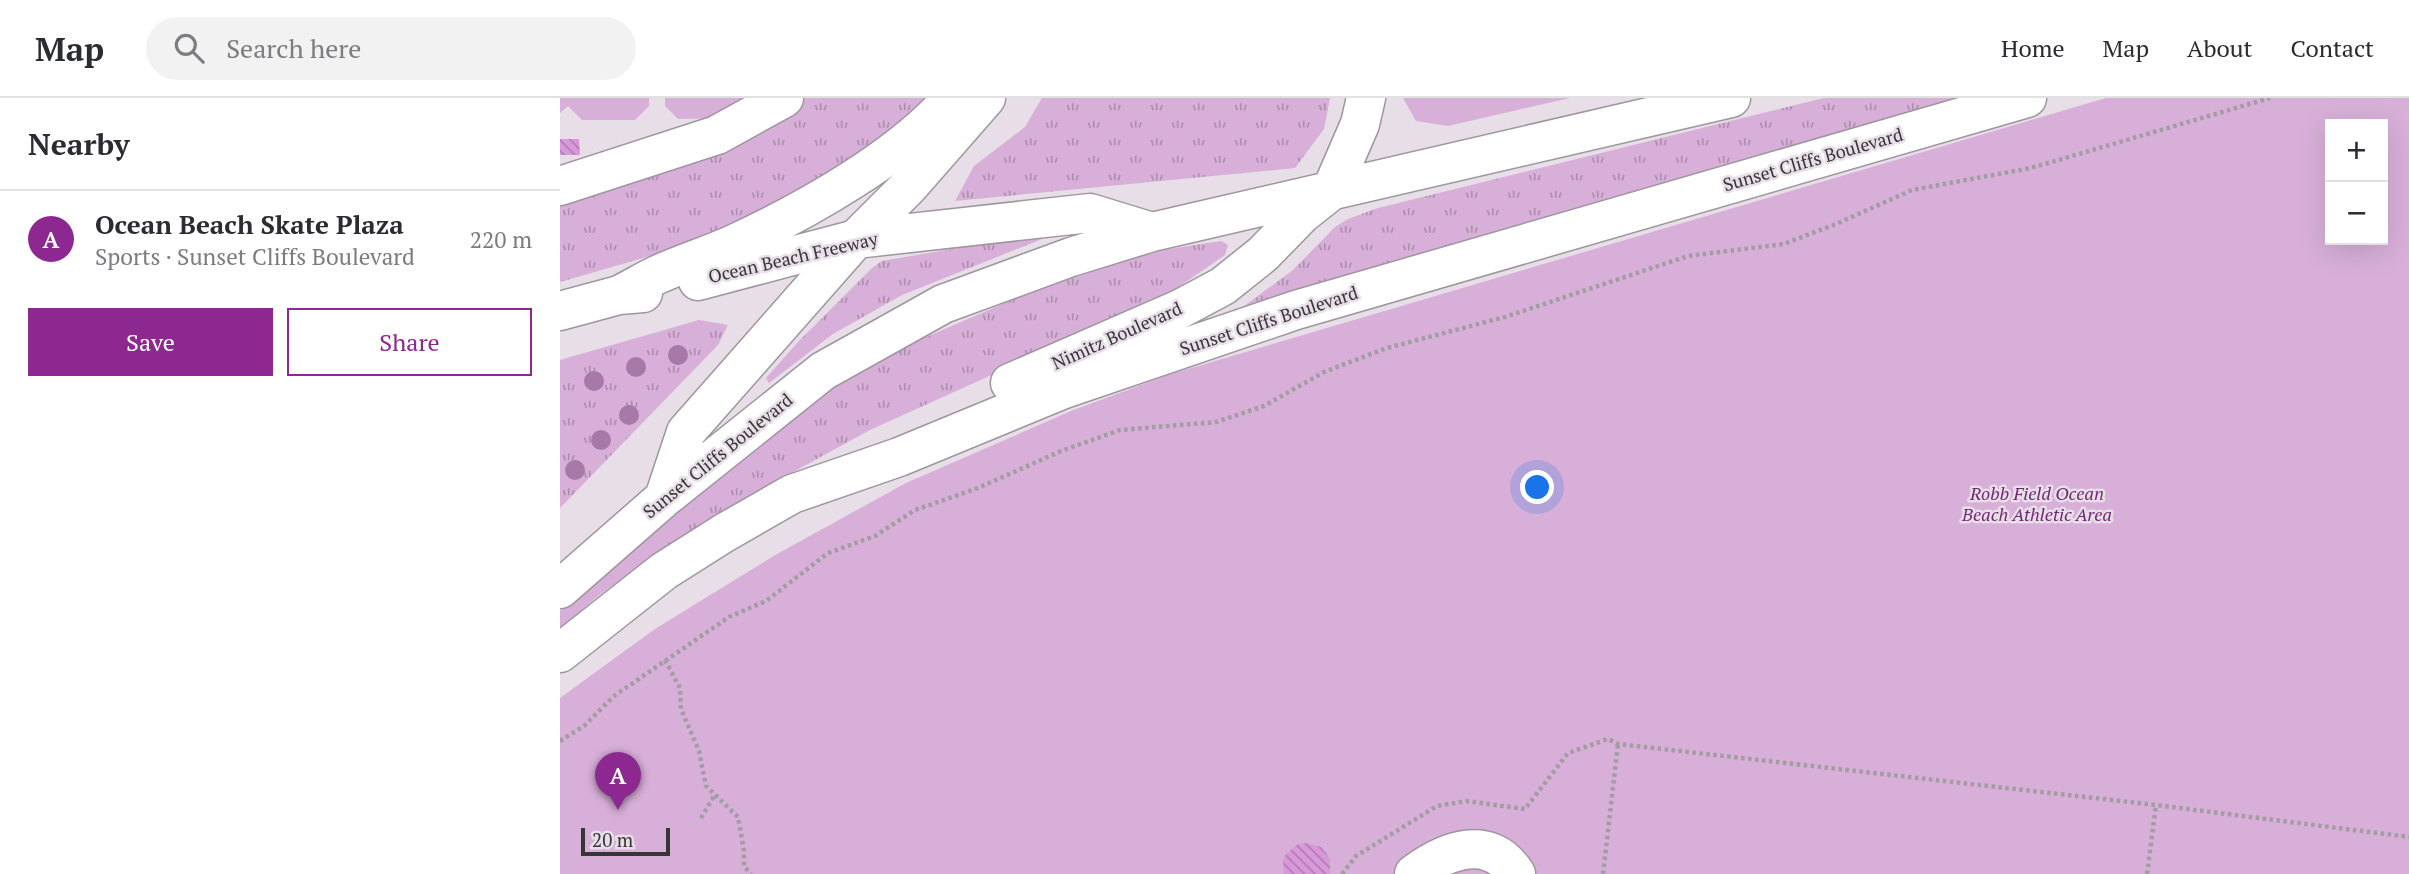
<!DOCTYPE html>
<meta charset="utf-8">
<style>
:root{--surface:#fff;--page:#f2f2f3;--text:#2b2b33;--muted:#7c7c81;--line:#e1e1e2;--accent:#8c2890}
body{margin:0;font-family:"PT Serif",serif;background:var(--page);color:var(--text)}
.controls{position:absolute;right:21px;top:21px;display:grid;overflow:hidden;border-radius:0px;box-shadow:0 7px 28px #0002}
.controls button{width:63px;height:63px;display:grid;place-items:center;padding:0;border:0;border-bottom:2px solid var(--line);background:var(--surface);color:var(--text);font:35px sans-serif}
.scale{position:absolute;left:21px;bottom:18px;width:89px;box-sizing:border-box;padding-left:7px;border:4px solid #383538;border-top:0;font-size:19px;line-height:24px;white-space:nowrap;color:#383538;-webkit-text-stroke:5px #e7dee7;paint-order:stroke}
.you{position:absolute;left:978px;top:390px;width:24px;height:24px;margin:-18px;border:5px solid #fff;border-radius:50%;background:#1a73e8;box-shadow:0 0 0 10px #1a73e833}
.badge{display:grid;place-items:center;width:46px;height:46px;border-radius:50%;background:var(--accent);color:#fff;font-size:23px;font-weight:700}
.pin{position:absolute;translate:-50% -58px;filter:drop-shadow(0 2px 4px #0008)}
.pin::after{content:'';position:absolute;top:37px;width:24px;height:21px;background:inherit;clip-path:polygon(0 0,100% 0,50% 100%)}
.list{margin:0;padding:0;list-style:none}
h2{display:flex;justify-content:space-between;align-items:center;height:91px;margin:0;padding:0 28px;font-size:30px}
h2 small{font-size:23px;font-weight:400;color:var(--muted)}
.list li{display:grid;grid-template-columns:46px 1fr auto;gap:21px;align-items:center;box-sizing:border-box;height:98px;padding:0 28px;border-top:2px solid var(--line)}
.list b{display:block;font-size:26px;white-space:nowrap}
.list p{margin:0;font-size:23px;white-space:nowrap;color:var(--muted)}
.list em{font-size:23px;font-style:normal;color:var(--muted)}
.actions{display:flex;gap:14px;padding:21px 28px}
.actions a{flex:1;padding:16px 0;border:2px solid var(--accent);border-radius:0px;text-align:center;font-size:24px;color:var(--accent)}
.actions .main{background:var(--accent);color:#fff}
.icon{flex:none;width:38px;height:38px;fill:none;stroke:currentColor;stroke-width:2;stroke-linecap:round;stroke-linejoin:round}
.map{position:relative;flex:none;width:1849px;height:776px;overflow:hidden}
header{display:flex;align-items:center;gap:42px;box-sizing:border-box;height:98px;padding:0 35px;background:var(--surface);border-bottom:2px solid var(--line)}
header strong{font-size:33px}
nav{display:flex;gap:38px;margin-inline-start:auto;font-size:24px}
.search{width:490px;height:63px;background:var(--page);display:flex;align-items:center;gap:18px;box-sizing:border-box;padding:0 24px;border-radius:38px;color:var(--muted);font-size:26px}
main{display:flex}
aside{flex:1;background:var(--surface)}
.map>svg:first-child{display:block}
.grass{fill:url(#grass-tufts)}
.green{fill:#d7afd8;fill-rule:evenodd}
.building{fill:url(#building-back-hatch)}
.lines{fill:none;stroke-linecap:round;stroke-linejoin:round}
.minor-casing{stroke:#9e969e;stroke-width:41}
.major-casing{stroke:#9e969e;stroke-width:41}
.highway-casing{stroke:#9e969e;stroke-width:41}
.path{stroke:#a39ca3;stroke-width:4.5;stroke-dasharray:3.5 3.5;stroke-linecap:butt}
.minor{stroke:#fff;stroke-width:38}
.major{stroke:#fff;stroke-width:38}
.highway{stroke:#fff;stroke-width:38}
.tree{fill:#a779a9}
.labels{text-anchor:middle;stroke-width:5;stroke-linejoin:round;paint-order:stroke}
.street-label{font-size:18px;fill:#383538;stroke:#e7dee7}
.park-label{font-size:18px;font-style:italic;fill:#732776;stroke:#e7dee7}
</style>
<header>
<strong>Map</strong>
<div class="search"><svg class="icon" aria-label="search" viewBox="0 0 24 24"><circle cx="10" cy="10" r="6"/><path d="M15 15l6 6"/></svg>Search here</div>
<nav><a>Home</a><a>Map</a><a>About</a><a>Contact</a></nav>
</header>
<main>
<aside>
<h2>Nearby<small></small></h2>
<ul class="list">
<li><span class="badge">A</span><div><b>Ocean Beach Skate Plaza</b><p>Sports · Sunset Cliffs Boulevard</p></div><em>220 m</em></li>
</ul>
<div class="actions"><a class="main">Save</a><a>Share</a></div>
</aside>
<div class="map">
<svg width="1849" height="776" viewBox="0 0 1849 776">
<defs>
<pattern id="grass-tufts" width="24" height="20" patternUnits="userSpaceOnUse" patternTransform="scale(1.75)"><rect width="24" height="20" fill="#d7afd8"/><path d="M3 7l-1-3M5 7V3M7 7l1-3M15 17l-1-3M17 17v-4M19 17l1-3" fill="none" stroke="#af8fb0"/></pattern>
<pattern id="building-back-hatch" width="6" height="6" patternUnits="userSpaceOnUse" patternTransform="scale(1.75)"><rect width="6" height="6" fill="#d998da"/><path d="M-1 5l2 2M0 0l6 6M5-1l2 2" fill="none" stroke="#b17db2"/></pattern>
</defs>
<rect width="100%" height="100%" fill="#e7dee7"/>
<!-- grass -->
<path class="grass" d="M236,0h129l-59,53 -85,52 -93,42 -128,37v-80z
M482,0h288l-6,31 -29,39 -340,33 19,-35 51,-39z
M1264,0h146l-734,214 57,-42 42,-43 13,-8 30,-11z
M480,136l2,5 -140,56 -69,39 -64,49 -3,-5 33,-37 73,-73 10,-7z
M661,143l7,4 -3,10 -61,42 -294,133 -108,59 -96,58 -68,49 -38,33v-18l54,-49 211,-169 92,-52 104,-45 96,-33 46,-13z
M139,222l29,5 -10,20 -158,163v-148z"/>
<!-- green -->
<path class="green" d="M0,0h89v8l-14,14h-53l-14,-14 -8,7z
M105,0h81l-14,20 -54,1 -13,-13z
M843,0h167l-122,28 -32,-5z
M1546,0h303v776h-1849v-176l95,-69 122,-75 129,-71 165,-72 100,-37zM1770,26h53v116h-53z"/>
<!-- building -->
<path class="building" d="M0,41h19l1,16h-20z
M746,745l15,4 5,6 4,7v14h-46l-1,-13 3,-7 12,-10z"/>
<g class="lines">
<defs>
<path id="minor" d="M0,88l157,-51 67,-37
M854,776c32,-24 76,-41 102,0"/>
<path id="major" d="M296,141l234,-26 62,19
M450,285l170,-74 43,-23 40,-32 39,-40 29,-23 29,-67 6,-26
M104,400l22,-66 170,-193 53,-53 77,-88
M0,491l104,-91 159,-127 120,-67 128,-47 81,-25 579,-134
M0,555l104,-82 60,-38 68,-39 107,-37 165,-68 232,-79 731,-212"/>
<path id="highway" d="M138,183l158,-42
M59,197c13,-6 25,-14 38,-20 26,-12 53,-20 79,-32 71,-33 165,-86 216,-145
M0,213l59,-16 24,-2"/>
</defs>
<!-- minor casing -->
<use href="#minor" class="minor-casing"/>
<!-- major casing -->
<use href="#major" class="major-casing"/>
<!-- highway casing -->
<use href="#highway" class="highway-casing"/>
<!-- path -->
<path class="path" d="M105,562l15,28 1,21 18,42 7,35 32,31 6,34v15l7,8
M0,643l24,-15 30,-30 115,-79 37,-16 62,-48 47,-17 40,-26 63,-22 83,-37 59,-21 96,-8 48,-16 60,-34 63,-24 118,-31 183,-61 96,-12 52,-20 76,-34 119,-22 239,-70
M141,720l13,-22
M782,776l14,-18 81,-50 29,-5 59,8 43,-56 40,-14 10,5 538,61 253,32
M1043,776l15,-130
M1587,776l9,-69"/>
<!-- minor -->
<use href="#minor" class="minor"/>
<!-- major -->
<use href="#major" class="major"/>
<!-- highway -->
<use href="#highway" class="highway"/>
</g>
<!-- trees -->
<g class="tree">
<circle cx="118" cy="257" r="10"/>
<circle cx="76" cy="269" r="10"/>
<circle cx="34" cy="283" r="10"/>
<circle cx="69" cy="317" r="10"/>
<circle cx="41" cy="342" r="10"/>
<circle cx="15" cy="372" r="10"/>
</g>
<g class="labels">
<!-- street labels -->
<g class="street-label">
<text transform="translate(1253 62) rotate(-16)" y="6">Sunset Cliffs Boulevard</text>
<text transform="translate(233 160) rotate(-13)" y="6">Ocean Beach Freeway</text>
<text transform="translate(709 223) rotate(-18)" y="6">Sunset Cliffs Boulevard</text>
<text transform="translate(557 238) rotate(-24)" y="6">Nimitz Boulevard</text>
<text transform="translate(158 358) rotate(-39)" y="6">Sunset Cliffs Boulevard</text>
</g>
<!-- park labels -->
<g class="park-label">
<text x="1477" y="402">Robb Field Ocean<tspan x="1477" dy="21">Beach Athletic Area</tspan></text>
</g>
</g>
</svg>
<div class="controls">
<button>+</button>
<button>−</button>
</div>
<div class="scale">20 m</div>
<div class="you"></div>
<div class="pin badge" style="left:58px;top:712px">A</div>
</div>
</main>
